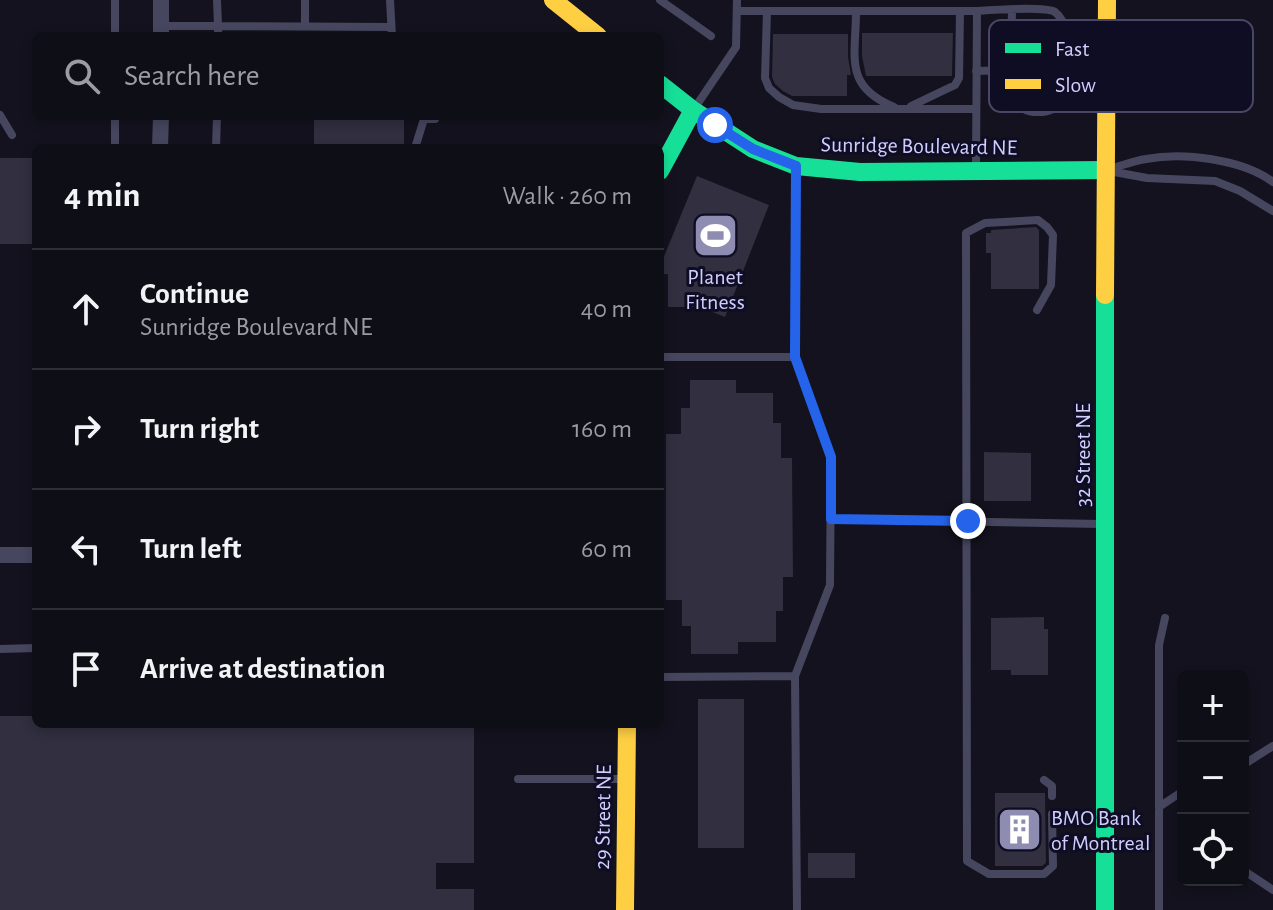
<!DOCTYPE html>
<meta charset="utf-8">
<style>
:root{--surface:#0e0e16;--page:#17171f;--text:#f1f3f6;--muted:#9b9ca1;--line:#2e2e35}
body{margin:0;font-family:"Alegreya Sans",sans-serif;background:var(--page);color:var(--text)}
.controls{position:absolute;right:24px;bottom:24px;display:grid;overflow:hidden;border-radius:12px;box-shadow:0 4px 12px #0003}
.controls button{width:72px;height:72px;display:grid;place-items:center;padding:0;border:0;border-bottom:2px solid var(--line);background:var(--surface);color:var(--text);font:40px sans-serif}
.stop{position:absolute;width:24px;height:24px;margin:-18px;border:6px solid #2563eb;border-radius:50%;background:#fff}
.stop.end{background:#2563eb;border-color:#fff;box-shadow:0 2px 8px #0008}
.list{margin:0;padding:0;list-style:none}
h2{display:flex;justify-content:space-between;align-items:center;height:104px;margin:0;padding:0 32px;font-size:34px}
h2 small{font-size:26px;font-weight:400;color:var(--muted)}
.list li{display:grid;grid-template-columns:52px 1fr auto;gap:24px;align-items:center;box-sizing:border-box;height:120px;padding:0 32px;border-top:2px solid var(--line)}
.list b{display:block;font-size:30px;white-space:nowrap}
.list p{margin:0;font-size:26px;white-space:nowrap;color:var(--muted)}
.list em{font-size:26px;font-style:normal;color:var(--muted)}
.icon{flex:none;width:44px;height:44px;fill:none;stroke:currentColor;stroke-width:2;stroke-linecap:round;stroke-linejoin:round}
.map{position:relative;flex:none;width:1273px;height:910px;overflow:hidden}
.search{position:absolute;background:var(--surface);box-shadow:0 4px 12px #0003;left:32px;top:32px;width:632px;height:88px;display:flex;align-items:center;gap:20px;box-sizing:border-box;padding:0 28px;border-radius:12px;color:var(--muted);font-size:30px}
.panel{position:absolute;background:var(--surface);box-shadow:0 4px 12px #0003;left:32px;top:144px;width:632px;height:584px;border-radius:12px}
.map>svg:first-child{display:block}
.building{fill:#312f40}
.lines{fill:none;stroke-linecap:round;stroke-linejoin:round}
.lane{stroke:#46475f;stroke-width:8}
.street{stroke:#46475f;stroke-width:16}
.fast{stroke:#16e098;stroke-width:18}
.slow{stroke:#ffcf43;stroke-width:18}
.route{stroke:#2563eb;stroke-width:10}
.labels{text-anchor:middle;stroke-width:6;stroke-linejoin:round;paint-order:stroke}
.street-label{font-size:22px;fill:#d0ceff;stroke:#0f0d23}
.poi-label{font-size:22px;fill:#d0ceff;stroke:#0f0d23}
.key{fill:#0f0d23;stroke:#494765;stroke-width:2}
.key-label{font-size:22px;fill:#d0ceff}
</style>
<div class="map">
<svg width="1273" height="910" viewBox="0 0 1273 910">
<rect width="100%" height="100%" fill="#13121e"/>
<!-- building -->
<path class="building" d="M862,33h91l-1,43h-86l-4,-20z
M773,34h75v23l3,18h-4v21h-55l-9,-5 -8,-7 -3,-7z
M314,116h90v32h-90z
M0,158h36v86h-36z
M697,176l72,29 -44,112 -25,-10h-32v-33h-8v-8z
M1036,227l3,3v59h-48v-36h-5v-20h5v-3z
M690,380h46v13h37v30h8v35h11l1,119h-10v34h-7v31h-38v12h-47v-28h-9v-26h-16v-166h15v-26h9z
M984,452l47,1v48h-47z
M1044,617v12h4v46h-37v-5h-20v-52z
M698,699h46v149h-46z
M0,716h36v8h395v3h43v136h-38v26h38v21h-474z
M995,793h50l1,70 -4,3h-47z
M808,853h47v25h-47z"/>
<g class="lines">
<!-- lane -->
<path class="lane" d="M115,0v36
M217,0l1,26 173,1
M305,0v26
M390,0l2,36
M660,0l51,36
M737,11h240l-1,155
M767,11l-2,67 4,10 10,9 14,8 28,4h155
M856,11c0,46 -13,75 38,96
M977,11c14,-1 68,-5 78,1 4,3 5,5 8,10 -1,15 2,70 -4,81 -4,7 -13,9 -21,9 -12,0 -18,-3 -23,-15 -9,-26 -3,-60 -3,-87
M162,26h56v10
M976,71l36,-1
M696,106l40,-59 1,-47
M911,106l44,-21 4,-7 1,-67
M0,115l12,20
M115,148v-32
M216,148l1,-32
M415,148l9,-29h11
M1109,169c12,-3 24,-8 37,-10 37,-7 96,0 127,23
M1109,171l38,7 68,3 25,10 33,20
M1037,310l14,-25 2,-50 -6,-8 -9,-7 -53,3 -19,10 1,628 22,13h55l9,-8 -1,-52
M660,357h135l1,-188
M795,357l36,100 -1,128 -35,91
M831,519l271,5
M0,649l36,-1
M660,677l135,-1 2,234
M1243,765l30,-19
M518,779h107
M1044,780l8,6v10
M1159,807l24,-16
M1243,870l30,20
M1159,910v-265l6,-27"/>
<!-- street -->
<path class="street" d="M161,0v36
M160,148l1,-32
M0,555h36"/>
<!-- fast -->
<path class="fast" d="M660,84l33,26 60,39 43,17 64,6 245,-2
M660,171l33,-61
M1105,295v615"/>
<!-- slow -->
<path class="slow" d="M553,0l45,36
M1105,295l2,-295
M625,910l2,-186"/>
</g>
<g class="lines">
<!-- route -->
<path class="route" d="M715,125l38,24 43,17 -1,191 36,100v62l137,2"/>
</g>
<!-- icons -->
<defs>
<symbol id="stadium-square" viewBox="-11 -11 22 22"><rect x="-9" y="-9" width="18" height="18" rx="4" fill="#8e8cb0" stroke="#0f0d23"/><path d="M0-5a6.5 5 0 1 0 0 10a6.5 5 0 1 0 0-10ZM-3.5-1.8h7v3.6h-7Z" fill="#fff"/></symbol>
<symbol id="building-square" viewBox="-11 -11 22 22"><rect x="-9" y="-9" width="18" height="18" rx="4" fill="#8e8cb0" stroke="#0f0d23"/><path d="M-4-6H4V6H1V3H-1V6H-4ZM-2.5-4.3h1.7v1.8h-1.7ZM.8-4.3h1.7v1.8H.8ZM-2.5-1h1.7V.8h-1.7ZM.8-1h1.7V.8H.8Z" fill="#fff"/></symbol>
</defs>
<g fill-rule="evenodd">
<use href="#stadium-square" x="690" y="210" width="51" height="51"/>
<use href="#building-square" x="994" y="804" width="51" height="51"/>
</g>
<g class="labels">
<!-- street labels -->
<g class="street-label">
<text transform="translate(919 145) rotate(1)" y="8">Sunridge Boulevard NE</text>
<text transform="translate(1082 455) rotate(-90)" y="8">32 Street NE</text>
<text transform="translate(602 817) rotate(-89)" y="8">29 Street NE</text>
</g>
<!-- poi labels -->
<g class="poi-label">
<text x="715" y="284">Planet<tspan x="715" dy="25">Fitness</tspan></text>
<text x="1051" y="825" text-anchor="start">BMO Bank<tspan x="1051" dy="25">of Montreal</tspan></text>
</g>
</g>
<!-- legend -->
<rect x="989" y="20" width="264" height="92" rx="12" class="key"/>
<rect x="1005" y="43" width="36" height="10" fill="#16e098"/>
<rect x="1005" y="79" width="36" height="10" fill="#ffcf43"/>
<g class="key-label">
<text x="1055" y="56">Fast</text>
<text x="1055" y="92">Slow</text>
</g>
</svg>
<div class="controls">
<button>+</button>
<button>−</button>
<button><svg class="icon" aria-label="locate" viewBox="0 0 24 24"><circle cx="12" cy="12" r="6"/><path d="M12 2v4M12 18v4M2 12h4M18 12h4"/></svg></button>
</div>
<div class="stop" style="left:715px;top:125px"></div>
<div class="stop end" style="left:968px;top:521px"></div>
<div class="search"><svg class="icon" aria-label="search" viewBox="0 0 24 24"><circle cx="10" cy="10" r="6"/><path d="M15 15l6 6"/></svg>Search here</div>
<section class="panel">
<h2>4 min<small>Walk · 260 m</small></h2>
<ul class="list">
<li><svg class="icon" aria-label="ahead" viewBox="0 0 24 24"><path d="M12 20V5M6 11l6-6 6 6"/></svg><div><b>Continue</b><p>Sunridge Boulevard NE</p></div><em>40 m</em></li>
<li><svg class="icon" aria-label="right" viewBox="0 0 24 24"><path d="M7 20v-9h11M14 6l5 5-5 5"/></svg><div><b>Turn right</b></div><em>160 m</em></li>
<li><svg class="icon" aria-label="left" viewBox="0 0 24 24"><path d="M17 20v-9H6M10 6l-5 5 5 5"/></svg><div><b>Turn left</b></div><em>60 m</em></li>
<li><svg class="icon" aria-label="arrive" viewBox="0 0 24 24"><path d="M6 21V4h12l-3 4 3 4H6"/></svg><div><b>Arrive at destination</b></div></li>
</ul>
</section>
</div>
